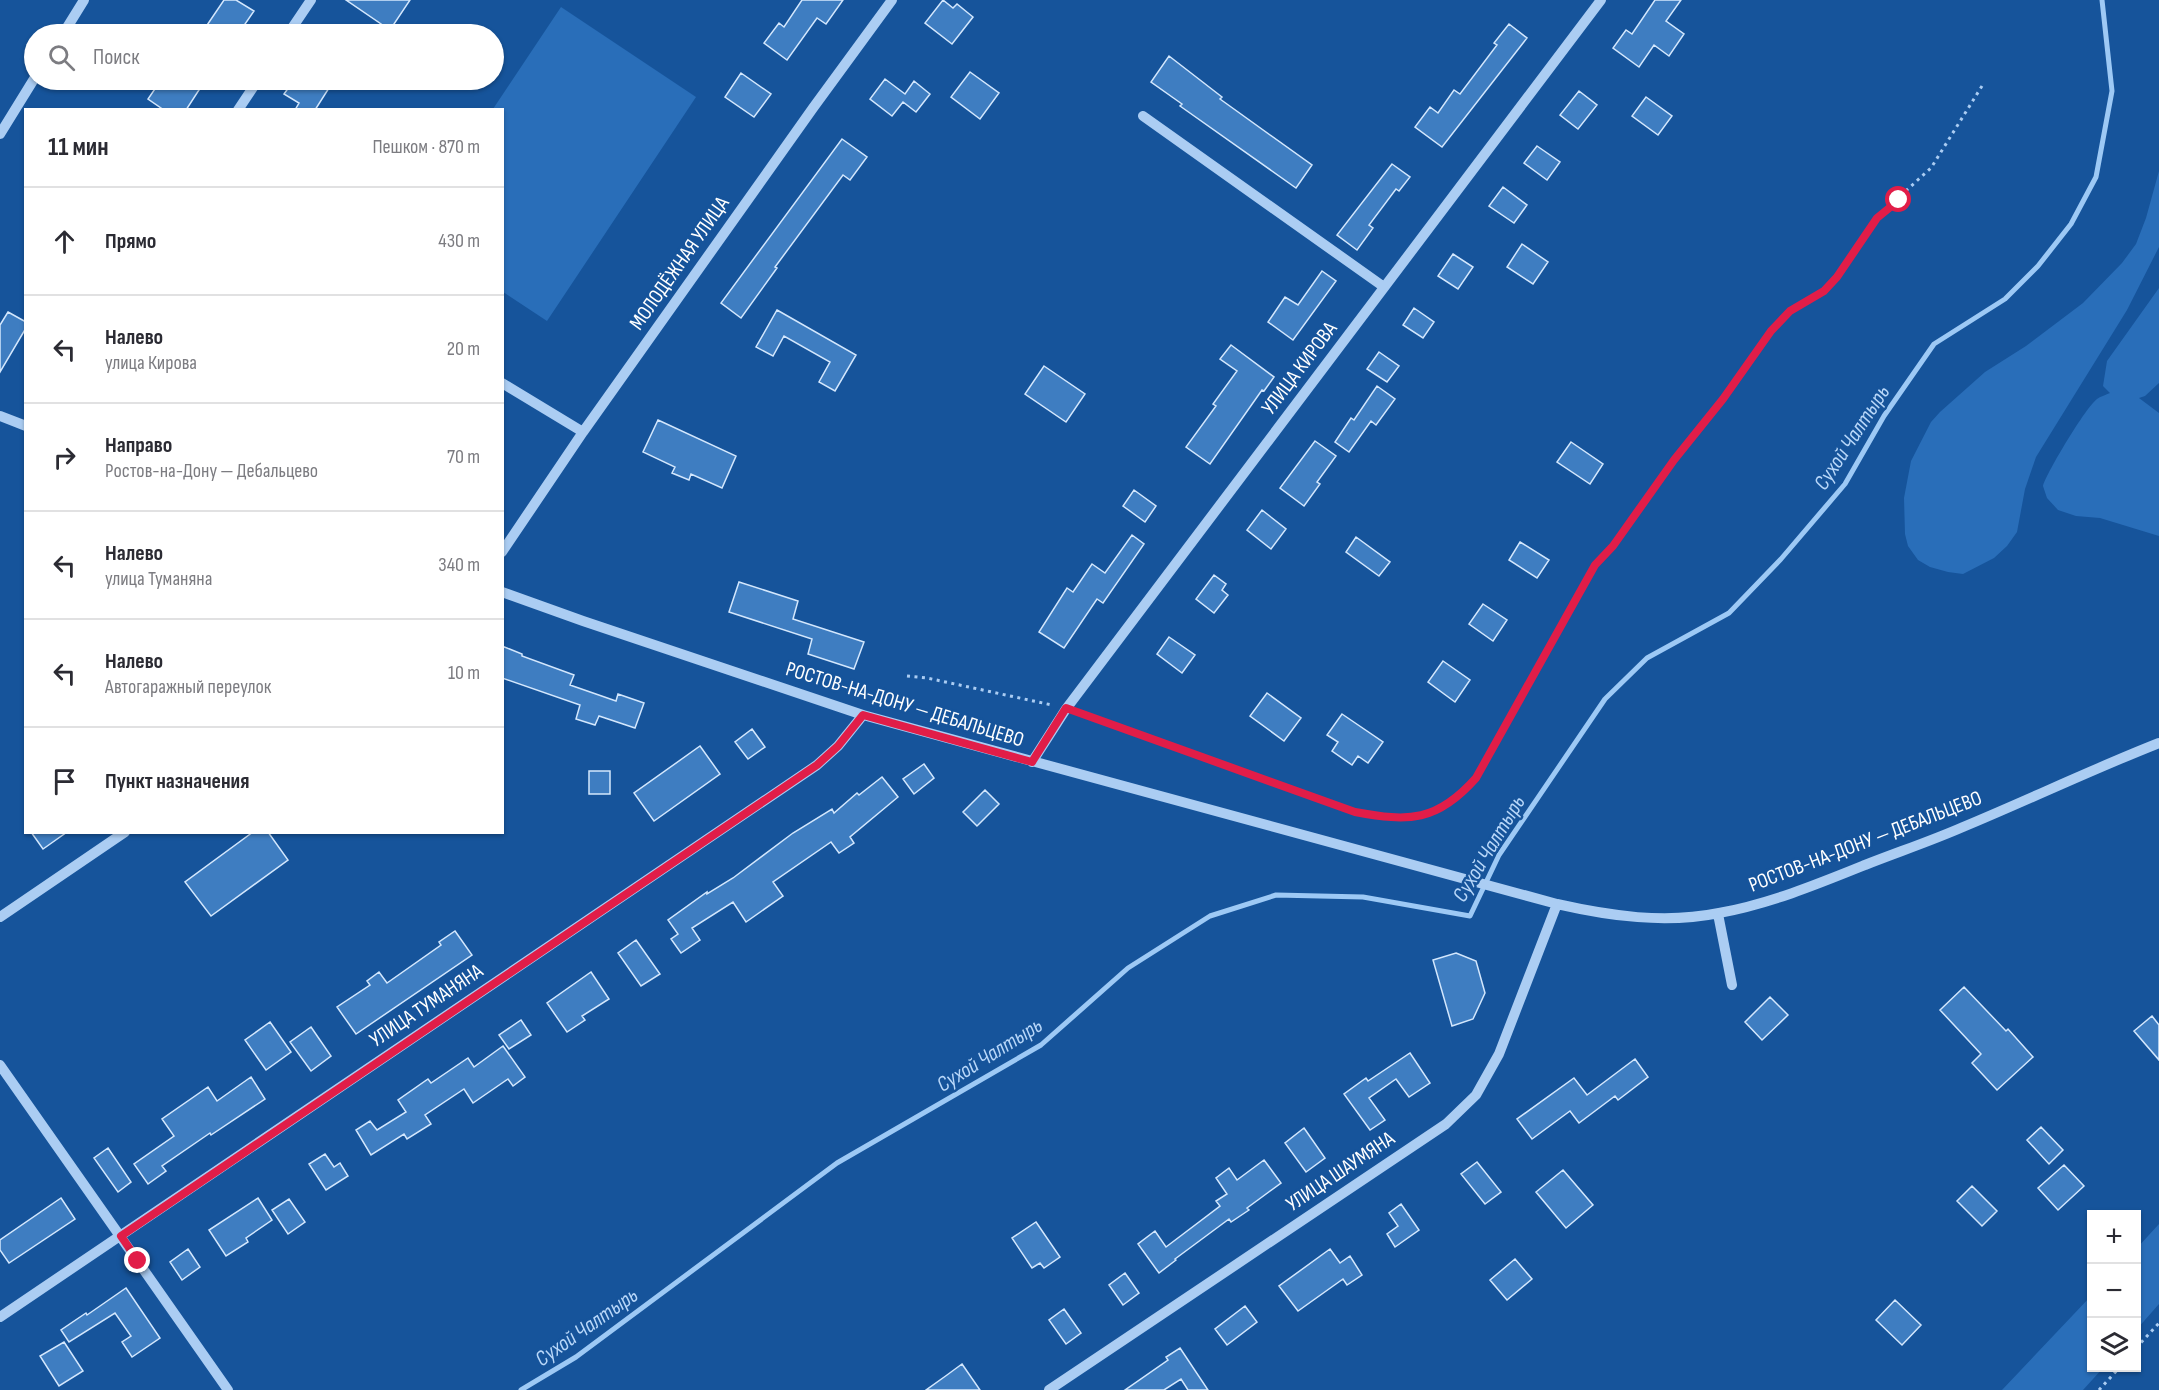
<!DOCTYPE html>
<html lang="ru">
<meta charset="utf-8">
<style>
:root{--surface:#fff;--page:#f2f2f3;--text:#2b2b33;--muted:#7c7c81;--line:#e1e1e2}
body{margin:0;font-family:"Sofia Sans Condensed",sans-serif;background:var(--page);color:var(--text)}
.controls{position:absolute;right:18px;bottom:18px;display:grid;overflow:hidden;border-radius:0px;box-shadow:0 2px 4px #0004}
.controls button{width:54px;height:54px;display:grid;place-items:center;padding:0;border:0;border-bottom:2px solid var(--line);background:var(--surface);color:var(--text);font:30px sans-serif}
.stop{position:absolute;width:18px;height:18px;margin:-14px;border:4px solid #e11d48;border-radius:50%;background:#fff}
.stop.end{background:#e11d48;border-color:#fff;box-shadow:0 2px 6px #0008}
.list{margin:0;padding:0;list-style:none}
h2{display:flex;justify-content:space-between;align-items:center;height:78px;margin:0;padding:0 24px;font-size:26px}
h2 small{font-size:20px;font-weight:400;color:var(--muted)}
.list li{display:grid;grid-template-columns:39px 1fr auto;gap:18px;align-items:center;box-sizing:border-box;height:108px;padding:0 24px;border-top:2px solid var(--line)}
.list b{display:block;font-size:22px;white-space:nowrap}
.list p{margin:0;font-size:20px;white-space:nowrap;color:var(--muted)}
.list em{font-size:20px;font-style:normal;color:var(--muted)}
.icon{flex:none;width:33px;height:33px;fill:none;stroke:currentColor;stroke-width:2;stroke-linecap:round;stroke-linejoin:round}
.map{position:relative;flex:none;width:2159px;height:1390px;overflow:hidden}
.search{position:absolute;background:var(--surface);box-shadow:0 2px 4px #0004;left:24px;top:24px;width:480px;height:66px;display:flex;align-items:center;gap:15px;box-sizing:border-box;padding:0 21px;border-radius:33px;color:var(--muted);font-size:22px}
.panel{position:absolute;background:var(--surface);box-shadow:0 2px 4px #0004;left:24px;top:108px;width:480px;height:726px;border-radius:0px}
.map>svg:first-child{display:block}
.green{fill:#296eb9}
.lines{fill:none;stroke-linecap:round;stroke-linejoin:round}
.stream{stroke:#9dc9f5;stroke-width:5}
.building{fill:#3e7dc1;stroke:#d3e7fd;stroke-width:1.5}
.path{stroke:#abcdf3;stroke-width:3;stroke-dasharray:3 4.5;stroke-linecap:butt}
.minor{stroke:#abcdf3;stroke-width:10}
.route{stroke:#e11d48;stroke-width:8}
.labels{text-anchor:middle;stroke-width:5;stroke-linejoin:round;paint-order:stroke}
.street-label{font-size:21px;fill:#fff;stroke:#16549b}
.water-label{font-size:22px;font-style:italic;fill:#b8d7f9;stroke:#16549b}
</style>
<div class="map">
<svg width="2159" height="1390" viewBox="0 0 2159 1390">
<rect width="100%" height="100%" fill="#16549b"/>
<!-- green -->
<path class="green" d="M561,7l135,90 -149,224 -44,-29 -1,-182 -9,-1z
M2159,171v76l-32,63 -91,147 -11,32 -8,43 -10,14 -13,12 -31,16 -15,-2 -18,-5 -12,-7 -10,-14 -3,-12 -1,-36 7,-37 20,-39 9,-10 45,-40 41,-26 57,-43 39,-40 14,-19 10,-26z
M2159,288v95l-14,13 -6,2 20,15v123l-59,-18 -24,-2 -18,-6 -11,-12 -4,-12c4,-14 43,-79 54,-87 4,-3 9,-4 13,-6l-7,-7 4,-25z
M2159,1224v80l-22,25v-81z
M2091,1296l1,72h11l-20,22h-81z"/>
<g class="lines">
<!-- stream -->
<path class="stream" d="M521,1390l55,-33 261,-194 204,-118 87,-77 82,-52 66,-21 87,2 107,19 29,-61 106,-156 42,-41 82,-45 52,-54 64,-75 39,-68 50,-72 71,-45 33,-33 33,-42 25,-47 16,-86 -10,-91"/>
</g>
<!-- building -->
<path class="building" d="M224,0h12l18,11 -9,13 16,10h-60z
M346,0h64l-20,30z
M802,0h41l-17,24 -9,-6 -30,42 -23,-17 15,-20 5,4z
M943,0l10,8 4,-4 16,13 -21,27 -27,-21z
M1655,0h26l-15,21 18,13 -15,22 -15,-11 -15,22 -26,-19 13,-18 6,4z
M1509,24l18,14 -85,109 -27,-20 15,-20 8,6 16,-23 6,4 37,-49 -3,-2z
M1169,56l53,41 -2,2 92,66 -16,23 -116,-82 2,-2 -31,-22z
M970,72l29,21 -19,26 -29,-22z
M741,73l30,21 -17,23 -29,-20z
M885,79l20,15 9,-13 16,13 -14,18 -13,-10 -11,14 -22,-17z
M161,80h21l17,10 -13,20h-22l-16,-11z
M294,80h22l13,8 -14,22h-20l4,-7 -15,-9z
M1579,91l18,14 -19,24 -18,-14z
M1646,97l26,19 -14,19 -26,-19z
M842,139l25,18 -17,23 -7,-5 -68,92 2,1 -36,50 -20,-15z
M1537,146l23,16 -13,18 -23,-17z
M1392,164l18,13 -11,14 -3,-2 -27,36 4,3 -16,22 -20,-15z
M1503,187l24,18 -13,18 -25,-17z
M1522,244l26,18 -15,22 -26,-17z
M1453,254l20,13 -15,22 -20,-13z
M1322,271l14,10 -43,59 -25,-18 17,-25 13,8z
M1414,308l20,14 -11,16 -20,-13z
M777,310l79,45 -21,36 -16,-9 11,-20 -46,-26 -11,20 -17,-9z
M8,312l18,10v6l-26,44v-47z
M1231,345l43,32 -10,14 -2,-1 -52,74 -24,-17 30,-41 -3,-2 24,-33 -17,-12z
M1379,352l20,14 -12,16 -20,-13z
M1044,366l41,28 -19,28 -41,-28z
M1377,386l18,13 -19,26 -5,-4 -22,31 -14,-10 16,-24 3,2z
M658,420l78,36 -14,32 -31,-14 -2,6 -17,-7 3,-6 -32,-15z
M1315,441l21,15 -19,26 3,2 -16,22 -24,-18z
M1571,442l32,22 -13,20 -33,-22z
M1134,490l22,16 -11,16 -22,-16z
M1262,510l24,19 -15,20 -24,-19z
M1132,535l12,9 -41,59 -6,-4 -33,49 -25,-16 28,-44 6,4 19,-28 13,9z
M1356,537l34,25 -11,14 -33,-24z
M1520,542l29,18 -12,18 -28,-18z
M1214,575l12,9 -4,6 6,5 -14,18 -18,-14z
M739,582l59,19 -5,18 71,23 -10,27 -46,-15 4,-15 -83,-27z
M1483,604l24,16 -14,21 -24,-17z
M1169,637l26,18 -13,18 -25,-19z
M502,646l20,8v2l52,19 -4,10 46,16 2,-7 26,9 -9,25 -36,-12 -4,9 -19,-6 4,-14 -78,-27z
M1443,661l27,19 -15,22 -27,-20z
M1267,693l34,25 -17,23 -34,-25z
M1342,714l41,28 -15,21 -10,-7 -6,9 -20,-14 6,-9 -11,-7z
M752,729l13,18 -17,12 -13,-17z
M700,746l20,28 -66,47 -20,-28z
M924,764l10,14 -20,16 -11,-15z
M589,771h21v23h-21z
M882,777l16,20 -48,40 4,6 -15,10 -8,-11 -58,40 10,14 -37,26 -13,-20 -41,26 8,12 -19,13 -10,-14 7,-5 -10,-14 39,-28v2l26,-16 60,-45 39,-24 2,4 23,-20 2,2z
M985,790l14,14 -22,22 -14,-14z
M31,832h36l-24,17z
M253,832h15l20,28 -77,56 -26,-34z
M455,931l17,24 -116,79 -19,-27 33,-22 -3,-4 12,-9 8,11 54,-38 -2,-3z
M636,940l24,34 -19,12 -23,-33z
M1456,953l20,8 9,32 -12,26 -21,7 -19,-66z
M591,972l18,27 -27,17 3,4 -18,12 -20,-29z
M1964,987l42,44 2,-2 25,28 -36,33 -25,-27 9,-9 -41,-44z
M1770,997l18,18 -26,25 -17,-18z
M2152,1016l7,9v35l-25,-29z
M521,1020l10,15 -22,14 -10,-14z
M270,1022l21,30 -25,18 -21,-30z
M311,1027l20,29 -20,15 -21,-29z
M503,1046l22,31 -12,9 -5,-7 -35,24 -9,-14 -39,26 6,9 -24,15 -3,-5 -33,21 -15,-25 14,-9 7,9 29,-18 -8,-12 30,-21 3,4 37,-25 6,9z
M1410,1053l20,30 -21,14 -13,-18 -27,19 16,22 -15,10 -26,-36 22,-16 2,3z
M1635,1059l13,18 -30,23 -3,-4 -36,27 -9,-12 -38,28 -15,-20 57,-41 13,17z
M251,1077l14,22 -54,36 -1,-2 -48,33 4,5 -18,13 -14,-20 40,-28 -12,-17 46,-32 9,14z
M2041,1127l22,23 -14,14 -22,-24z
M1304,1128l21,30 -19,14 -21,-29z
M108,1148l23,34 -13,10 -24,-34z
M325,1154l9,13 6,-4 8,13 -22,14 -17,-26z
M1264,1160l17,23 -34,25 2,2 -18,12 -2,-3 -54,40 1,1 -17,13 -21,-29 17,-13 11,16 54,-41 -4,-5 11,-7 -11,-16 13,-10 8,12z
M1477,1162l24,30 -16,12 -24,-30z
M2064,1165l20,21 -26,24 -20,-22z
M1563,1170l30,35 -27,23 -30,-36z
M1972,1186l25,25 -15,15 -25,-25z
M61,1198l14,21 -66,44 -9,-13v-10z
M258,1198l14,22 -26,18 2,4 -22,14 -17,-26z
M289,1199l16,23 -17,12 -16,-24z
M1401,1204l18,26 -24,17 -8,-13 11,-8 -9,-13z
M1036,1222l24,35 -16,11 -4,-5 -8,5 -20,-30z
M188,1249l12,18 -18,13 -12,-18z
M1330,1249l10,14 10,-7 12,19 -15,10 -4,-6 -45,32 -19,-25z
M1515,1259l17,20 -25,21 -17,-20z
M1125,1273l14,20 -16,12 -14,-20z
M126,1288l34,50 -28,19 -10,-15 9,-6 -16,-23 -46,29 -8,-12 25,-17 1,2z
M1895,1300l26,25 -19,20 -26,-25z
M1245,1306l12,16 -30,23 -12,-16z
M1064,1309l17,24 -15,11 -17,-24z
M64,1342l19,29 -24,15 -19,-30z
M1180,1348l28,42h-20l-7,-11 -17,11h-39l43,-30 -2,-3z
M962,1364l18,26h-54l21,-15z"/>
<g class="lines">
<!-- path -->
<path class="path" d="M907,676l20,2 125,27
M1078,713l277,99c54,10 82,10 121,-34l119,-213 18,-19 61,-86 49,-61 48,-68 19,-20 34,-20 13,-14 40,-60 54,-49 51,-82
M2136,1348l23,-25
M2099,1390l20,-22"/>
<!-- minor -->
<path class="minor" d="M63,34l21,-34
M288,34l23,-34
M238,110l20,-30
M1143,116l241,171
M0,134l34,-55
M502,383l81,49
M0,416l26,10
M502,552l81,-120 230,-324 79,-108
M502,592l81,29 280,94 694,189c53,12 108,20 162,9 50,-9 99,-29 146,-48 33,-13 66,-24 98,-38 65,-27 130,-58 196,-84
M1032,762l34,-53 535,-709
M1718,914l14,71
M0,917l125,-85
M0,1065l228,325
M0,1317l817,-552 21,-19 25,-31
M1049,1390l397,-266 30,-29 23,-41 58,-150"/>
</g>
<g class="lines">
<!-- route -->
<path class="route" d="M138,1261l-17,-25 696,-471 21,-19 25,-31 169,47 34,-54 289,104c54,10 82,10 121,-34l119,-213 18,-19 61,-86 49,-61 48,-68 19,-20 34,-20 13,-14 40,-59 22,-18"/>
</g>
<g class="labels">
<!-- street labels -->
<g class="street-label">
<text transform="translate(679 263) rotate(-55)" y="7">МОЛОДЁЖНАЯ УЛИЦА</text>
<text transform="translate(1299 368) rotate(-53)" y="7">УЛИЦА КИРОВА</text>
<text transform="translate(905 704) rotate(17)" y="7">РОСТОВ-НА-ДОНУ — ДЕБАЛЬЦЕВО</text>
<text transform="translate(1865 841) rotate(-21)" y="7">РОСТОВ-НА-ДОНУ — ДЕБАЛЬЦЕВО</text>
<text transform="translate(426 1005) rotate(-34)" y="7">УЛИЦА ТУМАНЯНА</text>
<text transform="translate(1340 1171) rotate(-34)" y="7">УЛИЦА ШАУМЯНА</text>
</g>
<!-- water labels -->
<g class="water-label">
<text transform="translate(1851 437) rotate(-57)" y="8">Сухой Чалтырь</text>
<text transform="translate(1488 848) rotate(-59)" y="8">Сухой Чалтырь</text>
<text transform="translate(989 1054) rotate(-32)" y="8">Сухой Чалтырь</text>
<text transform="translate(586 1326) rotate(-35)" y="8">Сухой Чалтырь</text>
</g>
</g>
</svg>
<div class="controls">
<button>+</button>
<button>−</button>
<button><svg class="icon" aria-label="layers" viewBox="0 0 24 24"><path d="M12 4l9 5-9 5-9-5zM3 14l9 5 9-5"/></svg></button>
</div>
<div class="stop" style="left:1899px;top:200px"></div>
<div class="stop end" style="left:138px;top:1261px"></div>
<div class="search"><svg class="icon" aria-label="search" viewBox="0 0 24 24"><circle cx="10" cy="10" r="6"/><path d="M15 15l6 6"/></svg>Поиск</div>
<section class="panel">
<h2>11 мин<small>Пешком · 870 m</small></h2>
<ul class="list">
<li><svg class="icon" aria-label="ahead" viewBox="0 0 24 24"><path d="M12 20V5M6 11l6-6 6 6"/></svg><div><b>Прямо</b></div><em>430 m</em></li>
<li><svg class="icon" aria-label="left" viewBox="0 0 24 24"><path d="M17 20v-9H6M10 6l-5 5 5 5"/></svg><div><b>Налево</b><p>улица Кирова</p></div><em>20 m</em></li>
<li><svg class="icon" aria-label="right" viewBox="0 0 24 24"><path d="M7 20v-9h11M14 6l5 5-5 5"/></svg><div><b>Направо</b><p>Ростов-на-Дону — Дебальцево</p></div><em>70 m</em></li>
<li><svg class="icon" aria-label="left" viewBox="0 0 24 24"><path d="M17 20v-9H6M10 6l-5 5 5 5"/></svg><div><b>Налево</b><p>улица Туманяна</p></div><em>340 m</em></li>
<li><svg class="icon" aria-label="left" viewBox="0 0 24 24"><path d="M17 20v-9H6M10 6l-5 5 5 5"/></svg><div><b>Налево</b><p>Автогаражный переулок</p></div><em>10 m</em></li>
<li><svg class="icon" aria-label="arrive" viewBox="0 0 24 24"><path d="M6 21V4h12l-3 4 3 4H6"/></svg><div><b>Пункт назначения</b></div></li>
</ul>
</section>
</div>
